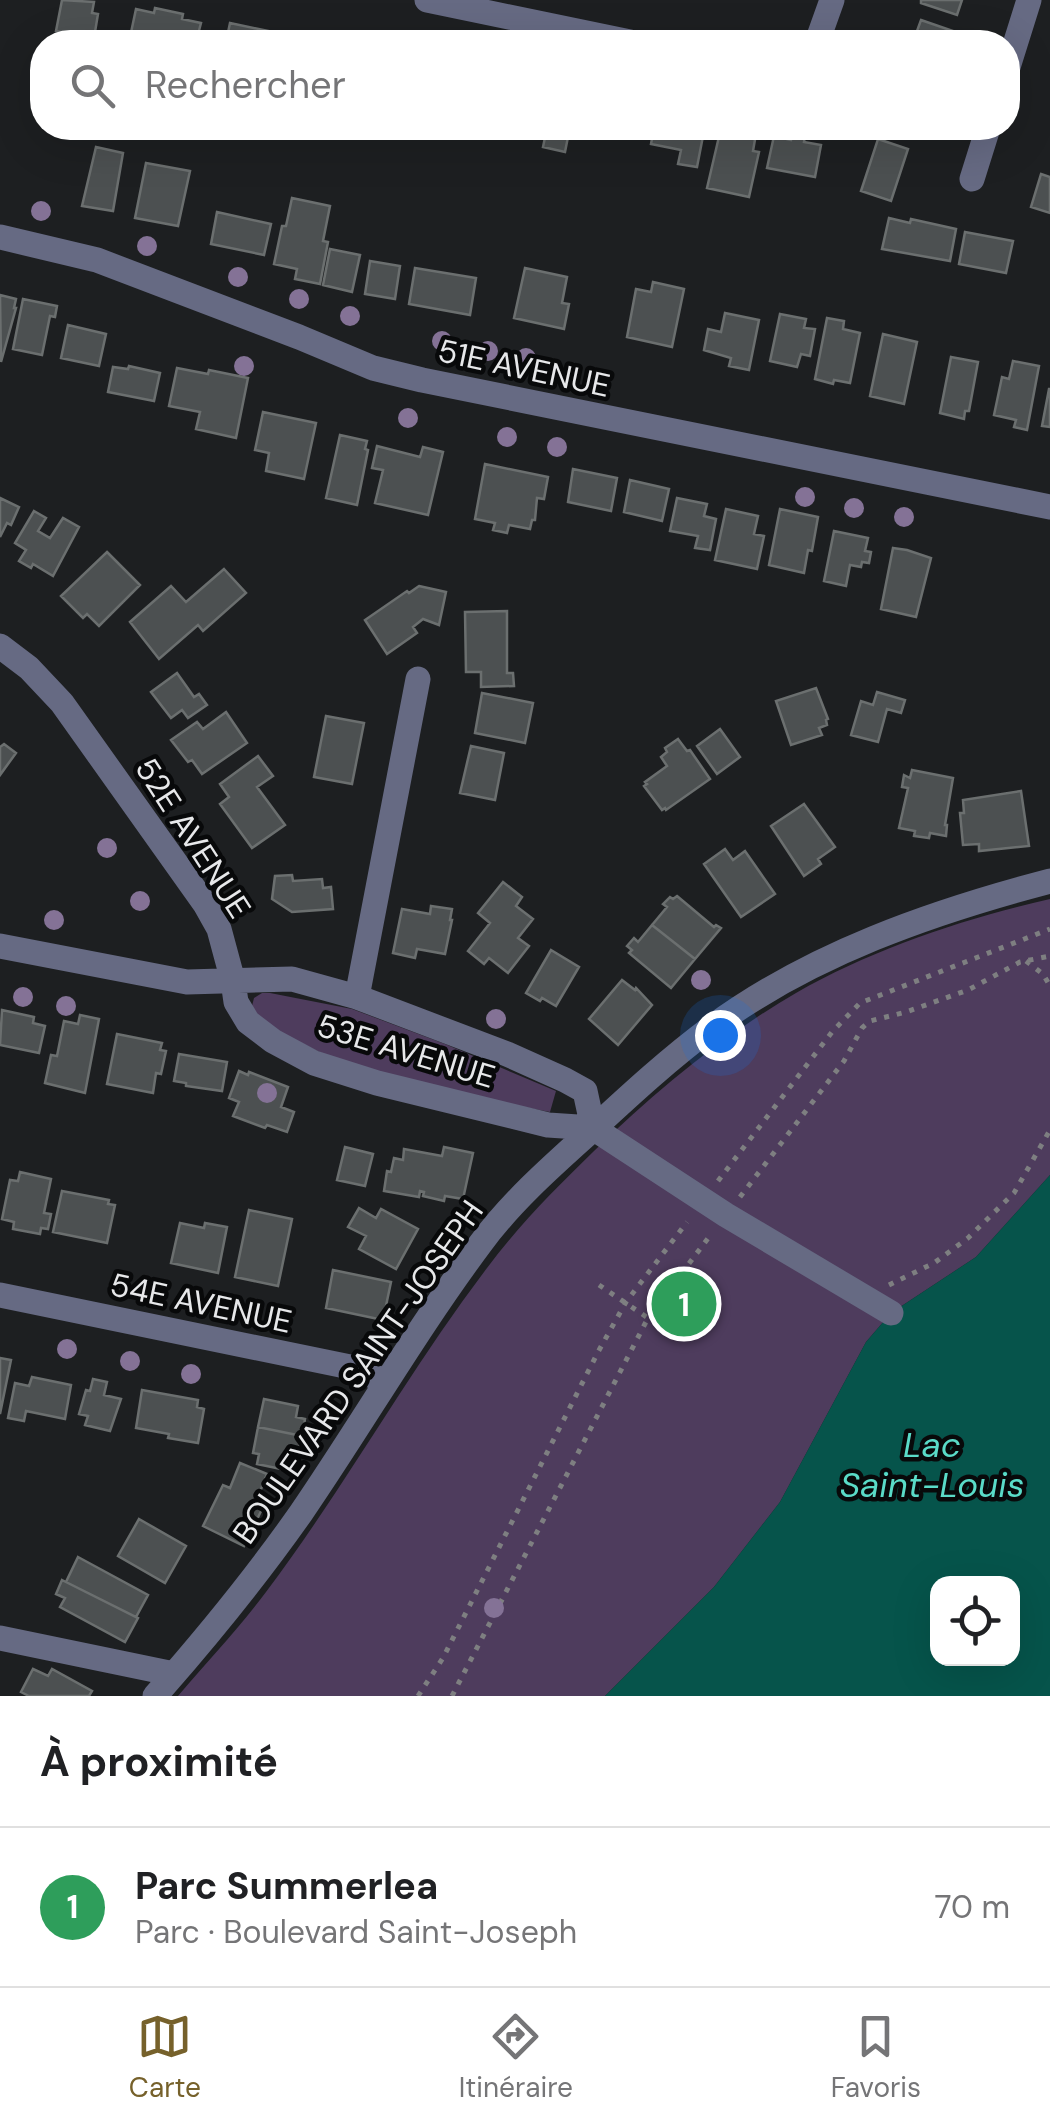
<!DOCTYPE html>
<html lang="fr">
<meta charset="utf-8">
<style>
:root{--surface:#fff;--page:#f2f2f2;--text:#202124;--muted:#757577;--line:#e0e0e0;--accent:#76612b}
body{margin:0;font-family:"DM Sans",sans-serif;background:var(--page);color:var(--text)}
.controls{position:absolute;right:30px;bottom:30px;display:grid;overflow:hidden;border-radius:20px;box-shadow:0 10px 40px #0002}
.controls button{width:90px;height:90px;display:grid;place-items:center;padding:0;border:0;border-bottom:2px solid var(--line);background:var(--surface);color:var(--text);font:50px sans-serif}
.you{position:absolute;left:720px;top:1035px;width:35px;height:35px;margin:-25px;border:8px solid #fff;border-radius:50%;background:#1a73e8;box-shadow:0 0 0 15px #1a73e833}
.badge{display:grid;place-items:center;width:65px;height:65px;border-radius:50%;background:var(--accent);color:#fff;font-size:32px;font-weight:700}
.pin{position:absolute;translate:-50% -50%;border:5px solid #fff;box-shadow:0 2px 10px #0006}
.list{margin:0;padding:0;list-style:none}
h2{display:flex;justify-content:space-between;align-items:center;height:130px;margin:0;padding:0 40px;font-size:42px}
h2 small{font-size:32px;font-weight:400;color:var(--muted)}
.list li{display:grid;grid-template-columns:65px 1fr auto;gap:30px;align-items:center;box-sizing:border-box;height:160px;padding:0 40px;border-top:2px solid var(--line)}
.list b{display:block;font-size:38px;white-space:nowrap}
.list p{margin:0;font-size:32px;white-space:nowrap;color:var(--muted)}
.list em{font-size:32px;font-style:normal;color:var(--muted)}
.icon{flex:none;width:55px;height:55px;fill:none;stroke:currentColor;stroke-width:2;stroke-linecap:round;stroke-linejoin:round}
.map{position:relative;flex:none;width:1050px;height:1696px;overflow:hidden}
.search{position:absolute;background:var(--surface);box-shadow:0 10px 40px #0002;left:30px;right:30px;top:30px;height:110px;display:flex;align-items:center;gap:25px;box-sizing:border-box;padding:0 35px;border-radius:40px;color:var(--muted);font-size:38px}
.sheet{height:290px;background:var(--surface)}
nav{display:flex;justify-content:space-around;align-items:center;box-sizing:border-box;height:140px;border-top:2px solid var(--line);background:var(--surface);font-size:28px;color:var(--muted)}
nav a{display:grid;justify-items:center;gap:5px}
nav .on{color:var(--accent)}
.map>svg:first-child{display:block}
.green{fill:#4e3c5d}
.water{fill:#06544b;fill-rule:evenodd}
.building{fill:#4c5051;stroke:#6b6f6f;stroke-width:2.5}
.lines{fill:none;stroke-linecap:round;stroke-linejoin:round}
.path{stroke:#7e7f81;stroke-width:5;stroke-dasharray:5 8;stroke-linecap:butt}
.minor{stroke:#666a83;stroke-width:25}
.tree{fill:#847296}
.labels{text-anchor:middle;stroke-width:9;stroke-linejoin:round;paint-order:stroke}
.street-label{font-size:32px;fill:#e7e8ea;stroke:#08090a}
.water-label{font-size:35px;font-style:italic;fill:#5adbc8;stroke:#08090a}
</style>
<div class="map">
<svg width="1050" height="1696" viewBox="0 0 1050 1696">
<rect width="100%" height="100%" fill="#1d1f21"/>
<!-- green -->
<path class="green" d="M1050,899v276l-74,82 -85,56 -25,29 -86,160 -66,85 -109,109h-427c29,-34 61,-68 88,-104 79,-105 142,-220 221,-324 32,-43 69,-80 107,-117 61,-60 128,-115 202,-158 77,-44 167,-74 254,-94z
M262,993h8l82,16 93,35 111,47 -6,21 -143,-27 -61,-20 -69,-34 -20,-17 -5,-8 2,-8z"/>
<!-- water -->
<path class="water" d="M1050,1175v521h-445l109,-109 66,-85 86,-160 25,-29 85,-56zM938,1584h74v74h-74z"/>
<!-- building -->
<path class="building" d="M62,0l32,2 -2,11 6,1 -4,24 -38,-7z
M921,0h41l-5,15 -36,-12z
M155,8l28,6 -1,5 19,4 -5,19h-67l7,-33 18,4z
M921,20l32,11 -4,11h-36z
M230,23l43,9 -2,10h-45z
M547,128h57l-2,10 -33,-6 -4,20 -22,-5z
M654,128h35l15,3 -7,36 -19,-3 3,-14 -30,-6z
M721,128h36l-4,23 6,1 -10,45 -42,-9z
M793,134l12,2 -1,6 17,3 -6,32 -48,-9 7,-32 17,4z
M878,139l30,10 -17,52 -30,-10z
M96,147l27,6 -10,58 -31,-5z
M146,163l44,8 -12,55 -43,-8z
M1041,174l9,3v36l-19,-6z
M292,198l38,8 -7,35 5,1 -8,42 -25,-5 2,-10 -23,-5 8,-38h4z
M217,212l54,12 -7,31 -53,-11z
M889,218l21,5 1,-4 45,10 -6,32 -68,-12z
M965,232l48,9 -7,32 -47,-9z
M330,249l30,6 -8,37 -29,-7z
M370,261l30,5 -5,33 -30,-5z
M415,268l61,10 -6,37 -61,-11z
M525,268l42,9 -5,26 7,1 -5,25 -50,-11z
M653,282l31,7 -12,58 -45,-10 9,-48 15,3z
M0,295l16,4 -2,9h2l-15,54z
M23,299l34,7 -2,11 -5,-1 -8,39 -29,-6z
M725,313l34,7 -10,50 -20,-4 2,-8 -27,-8 4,-21 13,3z
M780,314l26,5 -2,9 11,1 -5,27 -9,-2 -4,13 -27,-6z
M827,318l17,3 -1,8 17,4 -10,50 -16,-3 -1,4 -18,-5z
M68,325l38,9 -7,32 -38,-8z
M883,334l34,8 -13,62 -34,-8z
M951,357l27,5 -9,49h-4l-1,8 -24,-6z
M1013,361l26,5 -12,64 -13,-3 2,-7 -22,-5 8,-38 7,2z
M129,366l31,7 -6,28 -46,-9 5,-25 15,2z
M177,368l31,6 1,-4 39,8 -12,60 -40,-9 4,-17 -31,-6z
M1049,389h1v38l-8,-1z
M263,412l53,11 -12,56 -38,-8 3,-18 -14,-3z
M340,435l27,6 -2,8 3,1 -11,55 -31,-7z
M377,446l43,11 3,-10 20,5 -15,63 -53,-12 8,-33 -11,-2z
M485,464l63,13 -4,22 -7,-1 -2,22h-3l-2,9 -21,-4 -2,8 -14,-3 2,-7 -20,-4z
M573,469l44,9 -6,33 -43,-9z
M630,480l39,9 -7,32 -38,-9z
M0,498l19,9 -8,18 -4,-2 -7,14z
M677,498l30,6 -3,12 12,3 -6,31 -15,-2 3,-12 -28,-5z
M726,509l32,7 -4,18 10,2 -7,33 -42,-9z
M780,509l38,8 -6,34 -4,-1 -4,23 -35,-8z
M34,511l12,7 -8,13 12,7 13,-20 16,9 -26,49 -20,-12 -2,4 -12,-7 7,-11 -11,-7z
M834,531l34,7 -3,13 6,1 -2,11 -7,-1 -1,5 -11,-2 -4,21 -22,-5z
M893,548l14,2 24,8 -15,59 -35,-8z
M107,552l33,33 -41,41 -12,-12 -4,4 -22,-22z
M224,569l22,24 -43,38 -5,-6 -39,34 -29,-37 41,-36 15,16z
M419,586l27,6 -7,33 -16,-6 -10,8 4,6 -30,21 -22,-34 42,-29 2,2z
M507,611v62h6l1,13 -33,1v-15h-15l-1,-60z
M177,673l17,24 5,-3 8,11 -19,13 -6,-8 -11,8 -20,-26z
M816,688l12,31 -2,1 1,5 -8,3 3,7 -31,10 -15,-44z
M877,692l28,8 -4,13 -14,-4 -9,33 -27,-7 10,-34 12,4z
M482,693l51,10 -8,40 -50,-10z
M226,712l21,31 -45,31 -10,-14 -4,2 -17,-22 26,-18 6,7z
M326,716l38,7 -12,61 -38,-7z
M720,729l20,28 -23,17 -20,-28z
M678,739l9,12 3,-1 20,29 -44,31 -1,-2 -3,2 -18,-24 3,-2 -2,-2 22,-16 -6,-9 6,-5 -2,-4z
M4,744l12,9 -16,22v-28z
M471,746l33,7 -9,47 -35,-7z
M258,756l15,20 -16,11 28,38 -33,23 -32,-44 9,-7 -9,-13z
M912,770l41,8 -8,47h2l-1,11 -16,-3 -1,5 -15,-2 1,-5 -16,-3 9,-40 -6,-1 2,-12 6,3z
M1021,791l8,55 -50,5v-7l-16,1 -3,-32h4l-1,-13z
M804,804l31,43 -17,12 3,5 -17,12 -33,-50z
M725,849l8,11 12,-9 30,43 -34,23 -37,-53z
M292,875l1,6 29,-2 1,9 8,-1 2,22 -41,3 -20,-13 3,-23z
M503,882l19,15 -6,9 17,13 -15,19 11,8 -21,27 -19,-15 -5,6 -16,-13 22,-28 -12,-10z
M677,896l37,31 2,-2 5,3 -26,31 -43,-34 15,-18 -4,-3 7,-7 3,2z
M431,906l21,3 -2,11h2l-7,34 -28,-5 -2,9 -22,-5 9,-44 28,5z
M652,925l43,34 -24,29 -42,-35 3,-3 -5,-4 7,-8 4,4z
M551,950l28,17 -23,39 -14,-8 -2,3 -14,-8z
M622,980l13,10 1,-2 16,17 -34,40 -29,-26z
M2,1010l32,7 -1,6 12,3 -6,27 -39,-8z
M80,1015l19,4 -14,74 -40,-10 6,-28 6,1 7,-35 14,3z
M117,1034l45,9 -2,7 6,1 -5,23 -5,-1 -3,20 -46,-9z
M179,1054l48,8 -5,29 -36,-5v-3l-12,-2z
M239,1071l9,4 1,-3 39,15 -7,20 13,5 -7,20 -20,-7 -2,3 -32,-12 6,-14 -10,-4z
M345,1147l28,7 -8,32 -28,-6z
M444,1147l29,6 -10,46 -18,-3 -1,5 -21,-5 1,-4 -4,-1 -1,6 -35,-6 3,-20 4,1 3,-14 9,2 1,-11 38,7z
M20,1172l31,7 -7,34 7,1 -3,15 -7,-1 -1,6 -27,-5 1,-7 -12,-3 8,-39 8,1z
M62,1191l47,9 -1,4 7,1 -8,38 -54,-11z
M359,1208l17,10 5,-9 37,20 -22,40 -37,-20 7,-13 -18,-9z
M249,1210l43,9 -14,67 -43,-9z
M180,1223l24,5 1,-5 22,4 -9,46 -47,-10z
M333,1270l58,12 -8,38 -57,-12z
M0,1358l11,2 -11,54z
M32,1377l39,8 -6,34 -39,-8 -2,10 -16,-3 7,-35 14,3z
M93,1379l14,3 -3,13 17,4 -11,32 -25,-6 3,-9 -9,-2 7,-24 4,1z
M142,1390l56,10 -1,7 7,2 -6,34 -30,-5 1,-4 -33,-6z
M264,1399l34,7 -2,11 9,2 -3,17 -44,-9z
M258,1427l44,9 -4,17 -9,-2 -3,10 -3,-1 -2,9 -24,-5 2,-10 -6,-1z
M240,1463l27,11 -11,28 8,3 -20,41 -41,-20 20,-41 7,3z
M139,1519l47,27 -21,37 -47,-27z
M78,1557l70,38 -12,22 -70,-35z
M62,1580l76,38 -13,24 -65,-35 5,-9 -9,-4z
M33,1669l15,7 4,-7 40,22 -3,5h-60l-8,-4z"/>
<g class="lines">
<!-- path -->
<path class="path" d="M1026,961l17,13 7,12
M718,1181l114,-149 28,-29 190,-74
M740,1197l104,-136 18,-33 8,-7 36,-9 62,-22 52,-28 30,-6
M599,1285l49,33
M889,1285l45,-22 34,-25 46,-45 36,-63
M418,1696l25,-38 155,-306 28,-50 61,-80
M452,1696l196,-378 64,-85"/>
<!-- minor -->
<path class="minor" d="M427,0l203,42
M817,42l15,-42
M1008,67l21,-67
M972,179l16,-51
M0,237l97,23 202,77 74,31 49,12 628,127
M0,646l29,22 33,35 143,201 14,25 14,52 3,21 12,20 25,19 41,22 63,20 171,42 45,3 133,87 165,98
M0,946l187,36 105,-3 65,18 150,57 58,26 20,11 8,37
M357,997l61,-318
M0,1295l355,73 31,14
M0,1638l174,36
M155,1696c52,-59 101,-119 146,-183 61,-89 115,-183 180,-270 31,-42 72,-78 111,-113 39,-36 78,-72 120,-103 99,-73 220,-115 338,-146"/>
</g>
<!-- trees -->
<g class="tree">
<circle cx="41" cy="211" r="10"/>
<circle cx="147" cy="246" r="10"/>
<circle cx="238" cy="277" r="10"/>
<circle cx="299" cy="299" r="10"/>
<circle cx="350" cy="316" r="10"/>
<circle cx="442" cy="341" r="10"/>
<circle cx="488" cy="351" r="10"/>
<circle cx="526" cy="358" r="10"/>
<circle cx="244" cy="366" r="10"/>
<circle cx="408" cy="418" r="10"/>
<circle cx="507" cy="437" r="10"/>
<circle cx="557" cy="447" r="10"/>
<circle cx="805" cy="497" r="10"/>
<circle cx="854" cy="508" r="10"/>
<circle cx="904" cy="517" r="10"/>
<circle cx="107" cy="848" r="10"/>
<circle cx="140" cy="901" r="10"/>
<circle cx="54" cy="920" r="10"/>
<circle cx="701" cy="980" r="10"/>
<circle cx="23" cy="997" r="10"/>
<circle cx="66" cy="1006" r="10"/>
<circle cx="496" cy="1019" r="10"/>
<circle cx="267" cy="1093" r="10"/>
<circle cx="67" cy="1349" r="10"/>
<circle cx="130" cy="1361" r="10"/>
<circle cx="191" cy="1374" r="10"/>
<circle cx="494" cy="1608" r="10"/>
</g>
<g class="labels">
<!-- street labels -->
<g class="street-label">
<text transform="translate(524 368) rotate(12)" y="11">51E AVENUE</text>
<text transform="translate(193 838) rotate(57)" y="11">52E AVENUE</text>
<text transform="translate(406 1051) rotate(17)" y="11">53E AVENUE</text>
<text transform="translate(201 1303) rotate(12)" y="11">54E AVENUE</text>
<text transform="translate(358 1372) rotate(-55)" y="11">BOULEVARD SAINT-JOSEPH</text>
</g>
<!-- water labels -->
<g class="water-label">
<text x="932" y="1457">Lac<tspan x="932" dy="40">Saint-Louis</tspan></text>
</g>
</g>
</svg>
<div class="controls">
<button><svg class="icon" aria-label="locate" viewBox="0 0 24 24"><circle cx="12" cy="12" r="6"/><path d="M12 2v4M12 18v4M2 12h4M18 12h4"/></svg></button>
</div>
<div class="you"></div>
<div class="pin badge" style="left:684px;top:1304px;background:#2e9e5b">1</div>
<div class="search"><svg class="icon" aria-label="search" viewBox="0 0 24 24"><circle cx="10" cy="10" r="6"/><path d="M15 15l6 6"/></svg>Rechercher</div>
</div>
<section class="sheet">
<h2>À proximité<small></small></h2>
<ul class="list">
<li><span class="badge" style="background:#2e9e5b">1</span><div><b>Parc Summerlea</b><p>Parc · Boulevard Saint-Joseph</p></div><em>70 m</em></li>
</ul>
</section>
<nav>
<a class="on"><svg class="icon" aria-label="map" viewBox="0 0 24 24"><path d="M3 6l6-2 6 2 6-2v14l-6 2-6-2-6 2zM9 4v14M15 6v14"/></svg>Carte</a>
<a><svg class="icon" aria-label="directions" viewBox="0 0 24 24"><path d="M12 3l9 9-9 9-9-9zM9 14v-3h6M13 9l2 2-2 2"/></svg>Itinéraire</a>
<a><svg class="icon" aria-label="saved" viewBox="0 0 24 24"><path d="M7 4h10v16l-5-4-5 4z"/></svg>Favoris</a>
</nav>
